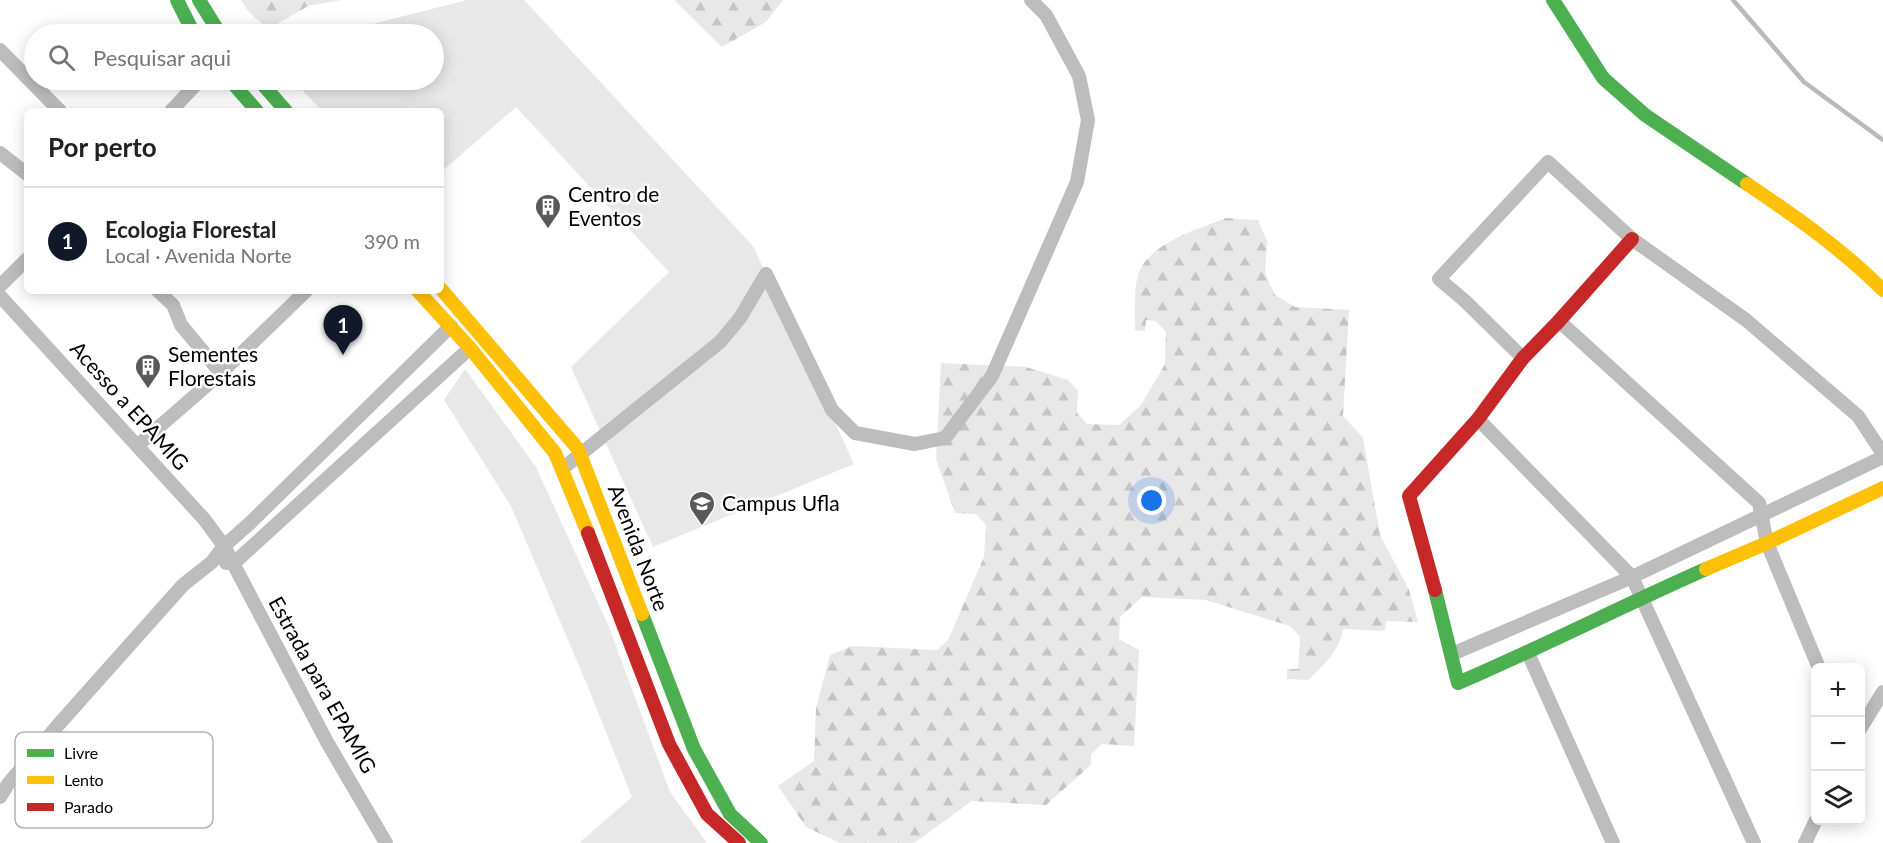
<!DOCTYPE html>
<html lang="pt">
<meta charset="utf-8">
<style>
:root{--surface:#fff;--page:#f2f2f2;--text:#222;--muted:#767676;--line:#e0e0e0;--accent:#111827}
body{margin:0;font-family:Lato,sans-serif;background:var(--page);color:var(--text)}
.controls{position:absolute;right:18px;bottom:18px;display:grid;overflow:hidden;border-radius:9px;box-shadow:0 3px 15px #0003}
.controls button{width:54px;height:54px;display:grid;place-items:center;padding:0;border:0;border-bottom:2px solid var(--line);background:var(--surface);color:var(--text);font:30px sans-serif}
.you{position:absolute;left:1152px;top:501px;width:21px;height:21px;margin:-15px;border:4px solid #fff;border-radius:50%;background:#1a73e8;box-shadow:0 0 0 9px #1a73e833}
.badge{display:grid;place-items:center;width:39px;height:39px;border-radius:50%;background:var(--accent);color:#fff;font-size:20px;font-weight:700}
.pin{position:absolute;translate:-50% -50px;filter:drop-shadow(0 2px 3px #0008)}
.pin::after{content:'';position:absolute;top:32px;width:21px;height:18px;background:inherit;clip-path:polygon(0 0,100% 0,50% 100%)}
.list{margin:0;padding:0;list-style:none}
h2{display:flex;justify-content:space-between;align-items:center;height:78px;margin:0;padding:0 24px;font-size:26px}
h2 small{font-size:20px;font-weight:400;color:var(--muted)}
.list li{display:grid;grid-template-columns:39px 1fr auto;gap:18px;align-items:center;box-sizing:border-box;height:108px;padding:0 24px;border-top:2px solid var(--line)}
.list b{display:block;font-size:22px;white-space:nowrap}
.list p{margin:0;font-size:20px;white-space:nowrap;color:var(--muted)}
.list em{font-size:20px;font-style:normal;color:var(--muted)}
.icon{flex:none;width:33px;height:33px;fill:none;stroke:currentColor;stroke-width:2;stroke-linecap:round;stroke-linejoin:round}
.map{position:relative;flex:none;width:1883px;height:843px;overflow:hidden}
.search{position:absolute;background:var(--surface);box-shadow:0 3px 15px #0003;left:24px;top:24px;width:420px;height:66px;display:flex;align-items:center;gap:15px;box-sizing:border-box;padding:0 21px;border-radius:33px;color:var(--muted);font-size:22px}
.panel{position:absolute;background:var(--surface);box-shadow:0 3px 15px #0003;left:24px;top:108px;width:420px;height:186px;border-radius:9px}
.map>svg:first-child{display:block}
.forest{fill:url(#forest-firs)}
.park{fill:#e8e8e8}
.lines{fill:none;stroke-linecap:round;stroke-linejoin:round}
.stream{stroke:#bababa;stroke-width:4.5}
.street{stroke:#bdbdbd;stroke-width:14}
.fast{stroke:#4caf50;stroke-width:14}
.slow{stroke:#ffc107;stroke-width:14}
.jam{stroke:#c62828;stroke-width:14}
.labels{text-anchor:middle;stroke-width:5;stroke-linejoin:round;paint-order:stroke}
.poi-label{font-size:21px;fill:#000;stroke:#fff;text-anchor:start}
.street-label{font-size:21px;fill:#000;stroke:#fff}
.key{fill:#fff;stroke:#b2b2b2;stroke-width:1.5}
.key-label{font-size:16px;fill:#000}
</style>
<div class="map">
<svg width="1883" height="843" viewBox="0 0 1883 843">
<defs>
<pattern id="forest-firs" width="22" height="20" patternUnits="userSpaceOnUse" patternTransform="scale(1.5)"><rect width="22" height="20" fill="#e8e8e8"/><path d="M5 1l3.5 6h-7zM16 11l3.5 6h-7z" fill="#c5c5c5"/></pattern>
</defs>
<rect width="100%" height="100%" fill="#fff"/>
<!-- forest -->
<path class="forest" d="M241,0h100l-33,6 -40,23 -20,-18z
M674,0h109l-17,22 -44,25z
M1226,218l32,2 9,21 -2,32 10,22 20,12 54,3 -6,106 20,22 17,97 29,55 9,32 -32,-1 -1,10 -42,-2c-2,20 -21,38 -35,51l-21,-1v-10h11l2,-32 -10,-11 -84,-26 -64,-3 -22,20 -1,22 20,11 -5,96 -32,-2 -11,10v11l-45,40 -74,-4 -58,42h-74l-34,-16 -28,-41 36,-25 2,-53 14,-53 22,-9 85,4 11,-10 36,-83 2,-32 -10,-11 -21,-1 -19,-54 5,-96 85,4 42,13 10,11 -1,22 10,11 32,1 22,-20 24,-41 1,-32 -10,-11 -10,-1 -1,11 -10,-1c0,-16 -1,-35 2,-51 7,-35 60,-49 89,-61z"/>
<!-- park -->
<path class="park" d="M467,0h57l229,246 101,218 -201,83 -82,-180 98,-95 -153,-165 -75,65v-61h-119l-29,-31h141v-46h-101z
M465,369l71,98 73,160 61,165 37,51h-128l53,-46 -44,-110 -77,-181 -67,-106z"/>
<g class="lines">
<!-- stream -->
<path class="stream" d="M1733,0l71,82 79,58"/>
<!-- street -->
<path class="street" d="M0,50l60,61
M171,111l29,-31
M0,153l27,21
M766,274l66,136 23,23 60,11 30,-6 47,-62 85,-194 11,-62 -9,-44 -33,-61 -15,-15
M0,286l27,-27
M0,296l204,223 20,27 103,196 59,101
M1559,321l200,182 8,40 52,125
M1523,358l-58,-57 -26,-22 109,-117 84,77 114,81 112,96 25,38
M221,373l85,-82
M1478,419l154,158 122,266
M137,446l84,-73 -40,-48 -8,-20 -15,-14
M562,469l158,-127 20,-24 26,-44
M226,563h8l236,-215
M1528,653l85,190
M1452,654l180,-77 251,-120
M1860,729l23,-37
M0,797l8,-13 51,-60 124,-139 29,-23 12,-16 26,-23 201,-197
M1805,843l11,-23"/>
<!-- fast -->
<path class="fast" d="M177,0l17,34
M199,0l21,34
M1553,0l50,78 42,37 102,69
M230,80l27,31
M259,80l27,31
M1435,590l23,93c84,-36 164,-77 248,-114
M642,614l52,135 36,65 31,29"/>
<!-- slow -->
<path class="slow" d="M1747,184c48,32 96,66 136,106
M441,289l137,160 64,165
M418,291l52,57 85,105 33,80
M1706,569l61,-26 116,-55"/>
<!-- jam -->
<path class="jam" d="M588,533l81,211 38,70 32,29
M1435,590l-26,-94 69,-77 45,-61 36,-37 73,-82"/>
</g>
<!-- icons -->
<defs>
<symbol id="building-pin" viewBox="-11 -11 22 30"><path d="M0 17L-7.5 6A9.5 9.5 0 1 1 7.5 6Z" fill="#595959" stroke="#fff"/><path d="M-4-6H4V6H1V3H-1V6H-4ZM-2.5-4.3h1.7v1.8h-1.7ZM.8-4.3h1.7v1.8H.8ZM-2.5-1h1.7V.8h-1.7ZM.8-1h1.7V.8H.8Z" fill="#fff"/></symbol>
<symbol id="university-pin" viewBox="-11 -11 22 30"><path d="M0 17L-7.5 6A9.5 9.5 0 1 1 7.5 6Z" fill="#595959" stroke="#fff"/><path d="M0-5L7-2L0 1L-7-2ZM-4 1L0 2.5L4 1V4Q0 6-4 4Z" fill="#fff"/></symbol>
</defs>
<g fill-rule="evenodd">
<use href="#building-pin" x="533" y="192" width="30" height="40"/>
<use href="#building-pin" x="133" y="352" width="30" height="40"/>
<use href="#university-pin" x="687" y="489" width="30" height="40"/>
</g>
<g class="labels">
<!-- poi labels -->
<g class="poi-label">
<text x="568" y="202">Centro de<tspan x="568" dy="24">Eventos</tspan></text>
<text x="168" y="362">Sementes<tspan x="168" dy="24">Florestais</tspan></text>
<text x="722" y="511">Campus Ufla</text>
</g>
<!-- street labels -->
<g class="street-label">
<text transform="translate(129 406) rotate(48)" y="7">Acesso a EPAMIG</text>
<text transform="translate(638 548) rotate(69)" y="7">Avenida Norte</text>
<text transform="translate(322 685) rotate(61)" y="7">Estrada para EPAMIG</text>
</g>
</g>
<!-- legend -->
<rect x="15" y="732" width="198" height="96" rx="9" class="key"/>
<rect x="27" y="749" width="27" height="8" fill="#4caf50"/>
<rect x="27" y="776" width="27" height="8" fill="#ffc107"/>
<rect x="27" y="803" width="27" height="8" fill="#c62828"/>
<g class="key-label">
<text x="64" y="759">Livre</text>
<text x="64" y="786">Lento</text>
<text x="64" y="813">Parado</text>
</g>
</svg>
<div class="controls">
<button>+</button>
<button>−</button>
<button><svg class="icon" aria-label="layers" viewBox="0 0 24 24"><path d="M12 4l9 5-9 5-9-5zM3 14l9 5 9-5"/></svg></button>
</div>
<div class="you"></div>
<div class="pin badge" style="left:343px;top:355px">1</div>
<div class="search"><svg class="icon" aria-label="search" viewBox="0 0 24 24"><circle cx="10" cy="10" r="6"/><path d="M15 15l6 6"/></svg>Pesquisar aqui</div>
<section class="panel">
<h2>Por perto<small></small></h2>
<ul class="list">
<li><span class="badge">1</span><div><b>Ecologia Florestal</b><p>Local · Avenida Norte</p></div><em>390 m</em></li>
</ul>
</section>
</div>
